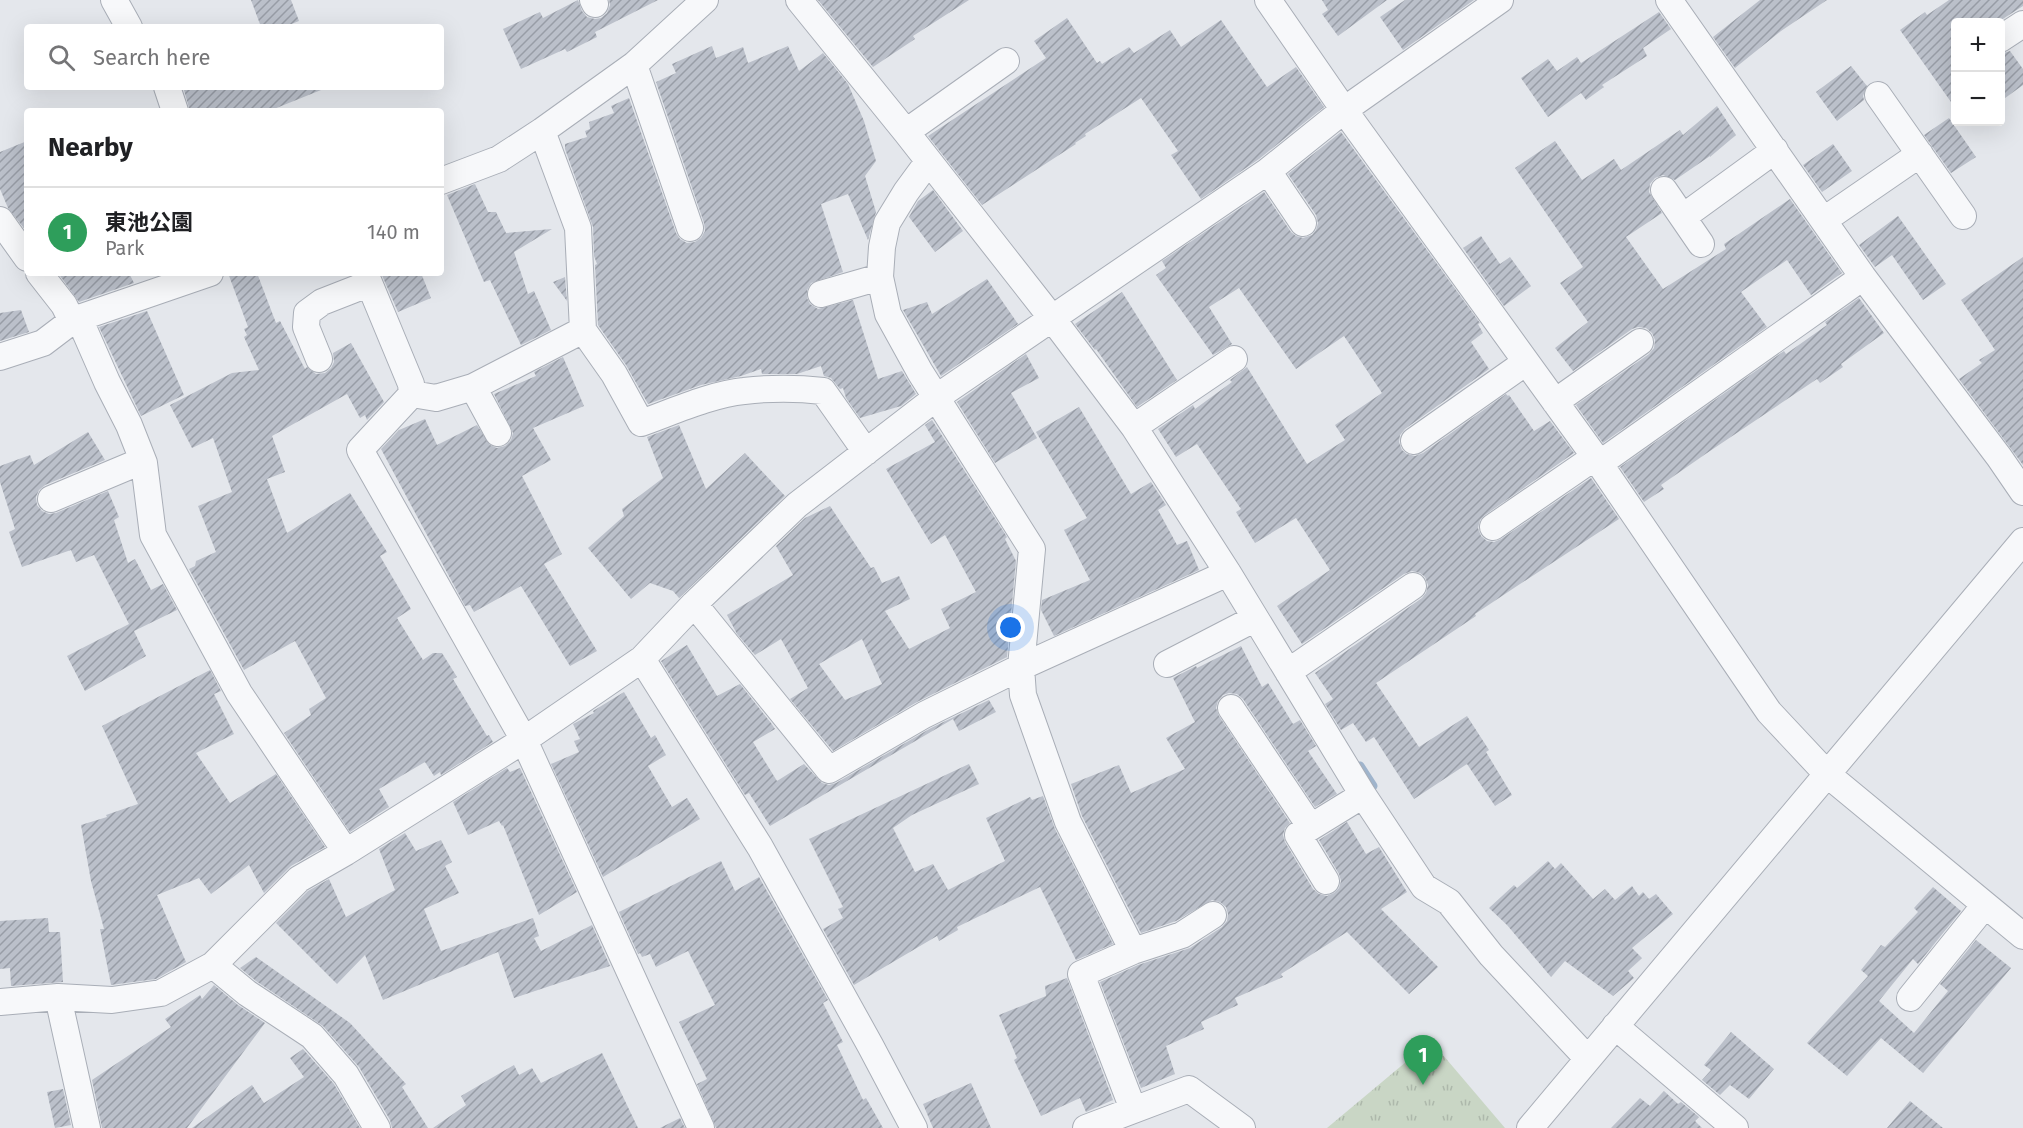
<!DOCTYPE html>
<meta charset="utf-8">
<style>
:root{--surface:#fff;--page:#f2f2f2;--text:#202124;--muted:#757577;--line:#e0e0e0;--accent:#0b8043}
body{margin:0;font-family:"Fira Sans","Noto Sans JP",sans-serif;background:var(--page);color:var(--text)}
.controls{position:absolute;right:18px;top:18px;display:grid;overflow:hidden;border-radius:6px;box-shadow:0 6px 24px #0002}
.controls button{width:54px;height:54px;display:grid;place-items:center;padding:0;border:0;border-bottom:2px solid var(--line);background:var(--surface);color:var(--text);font:30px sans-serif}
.you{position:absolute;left:1011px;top:628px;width:21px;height:21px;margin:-15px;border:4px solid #fff;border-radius:50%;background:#1a73e8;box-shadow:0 0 0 9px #1a73e833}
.badge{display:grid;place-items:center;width:39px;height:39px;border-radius:50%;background:var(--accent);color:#fff;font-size:20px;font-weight:700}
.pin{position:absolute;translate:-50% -50px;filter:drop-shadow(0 2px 3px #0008)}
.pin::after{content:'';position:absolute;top:32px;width:21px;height:18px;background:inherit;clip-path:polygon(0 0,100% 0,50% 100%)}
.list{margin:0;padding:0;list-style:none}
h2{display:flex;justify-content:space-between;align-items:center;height:78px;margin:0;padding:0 24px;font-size:26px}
h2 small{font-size:20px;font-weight:400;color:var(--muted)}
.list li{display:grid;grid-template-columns:39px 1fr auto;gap:18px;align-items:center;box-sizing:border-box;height:90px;padding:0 24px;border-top:2px solid var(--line)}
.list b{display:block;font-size:22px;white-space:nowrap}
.list p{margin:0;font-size:20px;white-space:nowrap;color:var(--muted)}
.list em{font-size:20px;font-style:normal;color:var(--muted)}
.icon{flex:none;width:33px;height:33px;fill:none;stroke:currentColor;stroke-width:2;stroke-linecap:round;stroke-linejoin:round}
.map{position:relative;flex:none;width:2023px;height:1128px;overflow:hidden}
.search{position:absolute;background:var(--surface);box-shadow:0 6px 24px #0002;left:24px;top:24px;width:420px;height:66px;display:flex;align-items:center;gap:15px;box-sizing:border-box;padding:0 21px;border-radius:6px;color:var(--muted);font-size:22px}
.panel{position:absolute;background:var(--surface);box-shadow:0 6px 24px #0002;left:24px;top:108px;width:420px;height:168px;border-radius:6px}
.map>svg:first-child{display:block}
.park{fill:url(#park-tufts)}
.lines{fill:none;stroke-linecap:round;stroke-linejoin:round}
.stream{stroke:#9fb4cc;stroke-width:9}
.building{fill:url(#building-hatch);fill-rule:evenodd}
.street-casing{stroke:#a9aeb7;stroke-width:28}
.street{stroke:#f7f8fa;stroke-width:26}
</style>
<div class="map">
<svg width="2023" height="1128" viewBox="0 0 2023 1128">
<defs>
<pattern id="park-tufts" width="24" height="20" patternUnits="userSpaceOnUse" patternTransform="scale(1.5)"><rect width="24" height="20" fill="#c9d6c5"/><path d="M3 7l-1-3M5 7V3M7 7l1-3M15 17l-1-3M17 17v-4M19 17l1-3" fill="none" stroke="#adb8ab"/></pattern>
<pattern id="building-hatch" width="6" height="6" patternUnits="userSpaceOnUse" patternTransform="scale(1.5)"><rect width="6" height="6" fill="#bbc0ca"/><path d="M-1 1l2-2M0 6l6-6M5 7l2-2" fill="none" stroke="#989da6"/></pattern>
</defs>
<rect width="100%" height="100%" fill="#e4e7ec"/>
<!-- park -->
<path class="park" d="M1431,1041l74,87h-178z"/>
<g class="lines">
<!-- stream -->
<path class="stream" d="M1360,766l13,20"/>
</g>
<!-- building -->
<path class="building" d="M251,0h40l8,21 -15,6h-23z
M578,0l4,11 5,6 8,2 6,-1 6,-5 3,-8 -1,-5h49l-63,32 2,5 -30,15 -2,-3 -44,20 -18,-40 37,-17 3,6z
M818,0h151l-56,36 2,3 -42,28z
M1322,0h65l-49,36 -16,-22 6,-4z
M1405,0h69l-71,50 -23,-33z
M1760,0h67l-46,31 -46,37 -22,-31z
M1949,0h74v6l-25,16h-42v87l-56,-79 25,-18 2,3z
M1659,12l12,17 -28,19 4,8 -45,29 2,2 -18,13 -5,-7 -33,24 -27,-39 27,-19 9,12 20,-14 4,6z
M1067,18l30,45 3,-2 2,3 27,-17 5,6 36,-23 11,17 40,-27 46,67 29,-20 28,40 -65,52 -58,40 -30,-44 7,-4 -37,-53 -56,36 1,2 -11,7 1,1 -94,61 -54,-69 118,-78 -12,-17z
M712,46l4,12 27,-11 5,16 40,-17 11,25 24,-18 25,31 16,37 12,40 -11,15 11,36 -8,28 -20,-46 -27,10 22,68 -32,11 -4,7v8l3,6 8,5 35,-9 25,79 24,-8 14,23 -15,12 -41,12 -14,-20 -3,-10 -3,1 -9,-11 -7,-2 -3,-10 -24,8h-35l-1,-5 -20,7 -40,9 -53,19 -22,-39 -28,-40 -3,-60 2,-1 -3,-8 -1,-29 -28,-78v-5l22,-7 -2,-6 5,-2 -1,-7 25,-9 -3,-7 18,-8 47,135 4,6 7,4 8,-1 6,-4 4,-7 -1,-8 -48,-141 20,-9 -4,-9z
M2010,51l13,18v16l-22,16v-47z
M1851,66l16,20 -4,10 1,4 -27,21 -21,-29z
M183,87h143v1l-57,23h-79z
M1717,106l19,29 -26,22v-1l-35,24 -12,-5 -8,3 -5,6 -1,8 13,21 -36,24 37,52 63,-40 -2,-5 66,-45 52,74 -31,22 -24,-35 -46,32 26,35 -164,116 -27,-38 73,-51 5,-6 1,-8 -3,-7 -6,-5 -8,-1 -6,2 -59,42 -18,-23 33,-26 -28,-39 23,-16 -68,-99 40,-27 27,39 32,-21 7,11 59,-40 3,5z
M1949,118l27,39 -25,16 -27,-38z
M1341,132l139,191 -2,1 5,9 -12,9 18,27 -84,60 -5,6 -1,7 3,8 5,4 8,2 8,-3 83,-59 2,2 1,-1 25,36 16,-10 24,32 -89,62 -5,5 -2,8 3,8 6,5 7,1 7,-3 90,-61 28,41 -102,67 -42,28 1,2 -100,67 43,64 48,-31 22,34 -3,2 26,43 -17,11 -28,-42 -53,35 -40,-62 -8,5 -13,-19 -12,7 -16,-26 8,-5 -18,-26 107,-75 4,-5 2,-8 -3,-8 -5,-4 -8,-2 -8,3 -102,70 -25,-38 53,-36 -34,-52 -41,25 -19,-31 5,-3 -44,-65 -21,13 -18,-28 35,-24 2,4 37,-27 -2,-2 17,-13 60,97 38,-24 -10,-15 47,-32 -38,-57 -48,33 -57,-81 -30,19 23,37 -19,11 -57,-80 10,-7 -4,-7 102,-69 27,40 5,4 7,2 9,-3 4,-5 2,-7 -2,-8 -28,-41z
M27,141v91l-19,-24 -8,-19v-37z
M1833,144l19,27 -30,21 -19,-27z
M475,184l13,28h8l10,21 46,-4 -38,23 14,42 6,-3 17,39 -30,15 -31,-65 -6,2 -37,-87z
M933,190l30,41 -28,21 -26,-35 9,-16z
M1898,216l48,68 -23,16 -31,-45 -17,12 -16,-22z
M1481,236l19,28 10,-7 21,29 -27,20 -41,-58z
M2023,257v208l-64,-86 23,-16 -3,-3 16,-10 -34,-50z
M58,273h71l5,10 -55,19z
M228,273h29l19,50 4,-2 25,48 2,-2 9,7 9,-1 6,-5 3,-6 -1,-9 18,-10 33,59 -17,18 -2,-5 -5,3 -13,-24 -75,42 13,36 -18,7 20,54 63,-40 37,59 -7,4 31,53 -14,9 26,42 10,-7h9l15,24 -4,2 34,57 2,-1 4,7 -52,33 -1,-3 -6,4 -9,-14 -46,27 10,18 -39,25 -66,-99 27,-18 -2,-6 17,-11 -31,-57 -51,29 -55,-101 6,-3 1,-5 20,-9 -18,-46 34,-14 -19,-54 -21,10 -22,-43 62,-32 27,-3 -15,-33 3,-2 -3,-6 4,-2z
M381,273h40l10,25 -33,14z
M565,277l2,24 -14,-19z
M987,279l31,45 -77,52 -38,-66 24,-8 5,12z
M1122,292l55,88 -40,27 -41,-58 -1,1 -20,-26z
M1859,298l25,35 -43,31 2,3 -23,16 -3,-4 -110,74 -46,32 3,4 -20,13 -24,-35 164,-116 2,3 41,-29 -2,-3z
M21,310l8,22 -29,9v-28z
M147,311l37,84 -43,21 -42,-89z
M1026,354l13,24 -28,15 26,45 -42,25 -38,-61z
M563,357l21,49 -51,22 18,32 -29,16 40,78 -18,10 53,87 -27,15 -49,-80 -47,26 -4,-7 -5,1 -84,-157 18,-19 26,-11 12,26 40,-20 13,20 7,3 8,-2 6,-6 2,-7 -19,-39 42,-18 -2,-4z
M1079,407l52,87 20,-12 15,23 -8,5 19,35 10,-4 12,29 -145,66 -13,-26 1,-10 48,-20 -26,-50 23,-12 -51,-86z
M932,420l75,117 -2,2 11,22 -9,96 -90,45 -84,49 -43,-52 18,-11 -27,-49 -26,16 -18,-21 -10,-19 66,-40 -17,-29 29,-28 25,-12 41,62 3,-1 8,16 17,-7 11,23 -25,12 24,38 41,-21 -9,-19 35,-17 -31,-57 -14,9 -45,-75 49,-27 -10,-17zM862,639l20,45 -37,16 -26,-36z
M679,425l27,64 39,-36 40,43 -106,102 -6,-7 -23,-8 -19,16 -43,-51 36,-32 -2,-7 41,-31 -16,-41z
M88,432l17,28 -60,25 -6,5 -3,7 1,8 5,6 7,3 7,-1 52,-22 11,26 -5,3 14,43 7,-4 16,31 12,-6 14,26 -43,21 12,25 -61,35 -18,-35 62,-32 -35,-69 -18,7 -5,-12 -49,17 -13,-35 6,-3 -15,-47v-16l30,-11 4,10z
M687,645l30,51 23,-12 31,39 4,6 -22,13 24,39 27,-17 18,19 7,2 7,-2 95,-55 58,-28 7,12 -37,19 -6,-12 -183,107 -21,-33 -4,2 -84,-134z
M1241,646l21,41 6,-4 25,41 7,-4 16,26 -8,5 29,43 -22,13 -72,-108 -6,-5 -8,-1 -6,2 -5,6 -2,7 3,8 71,107 -5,5 -2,7 2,7 28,47 6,5 8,2 7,-3 5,-5 2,-7 -2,-7 -20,-34 28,-18 19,32 13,-7 28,45 -26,17 57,58 -29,27 -62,-62 -66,42 2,3 -48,21 3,7 -37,17 3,7 -38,17 9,28 -34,14 -41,-106 38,-17 52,-17 32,-21 5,-6 1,-7 -2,-7 -6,-5 -8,-2 -36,21 -35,12 -59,-117 -11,-32 48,-19 12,28 54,-24 -19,-31 29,-16 -22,-44 23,-12 1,2z
M210,670l11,21 -7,3 20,40 -38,19 34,50 46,-29 49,73 -34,19 -27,27 -15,-28 -38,29 -12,-16 -42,17 29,67 -30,17 -45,6 -11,-56h4l-13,-48 -10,-56 26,-8 -1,-2 32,-11 -36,-78z
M624,692l27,46 4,-3 11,20 -18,11 24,41 15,-9 13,21 -97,58 -52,-113 28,-12 -5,-11 6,-2 -7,-15 21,-11 -1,-2z
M969,764l10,20 -67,31 -19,13 22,44 18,-8 15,26 57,-29 -19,-43 44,-21 2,3 11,-4 12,33 58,115 -37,16 -36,-73 -83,40 1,3 -19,11 -2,-5 -83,49 -31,-56 20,-11 -5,-9 5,-2 -34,-68z
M507,768l3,4 10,-4 57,124 -38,23 -36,-90 -1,1 -3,-5 -31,14 -15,-33z
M405,833l11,18 25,-11 11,22 -7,4 14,27 -35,16 17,42 92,-33 6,18 -5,2 7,13 51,-26 18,41 -96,32 -16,-46 -115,48 -18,-45 -28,29 -61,-61 32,-32 21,-12 17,38 49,-27 -16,-41z
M721,861l14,30 24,-14 69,123 -5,3 20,39 -6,3 26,55 3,-2 17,30h-167l-19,-44 10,-5 -28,-57 36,-17 -27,-54 -32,16 -6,-13 -8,3 -2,-4 -2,1 -19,-42z
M1548,861l7,8 6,-6 32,36 12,-10 10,11 17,-14 7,10 4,-4 6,7 7,-5 17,20 -41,34 10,10 -14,13 6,7 -21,18 -48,-35 -14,16 -44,-52 -18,-17 25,-23 3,3z
M1933,887l28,24 -43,53 -5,-5 -34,42 35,32 34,-42 -8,-7 36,-44 35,28 -88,105 -42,-35 -34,38 -40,-33 61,-67 -7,-6 20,-25 4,2 33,-35 -4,-4z
M48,918l1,14h11l3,50 -52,4 -1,-18 -10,1v-48z
M256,957l94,66 56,61 -4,3 26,41h-36l-2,-8 -31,-53 -36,-41 -67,-45 -16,-13z
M1067,978l46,122 -27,12 -6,-14 -39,18 -27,-56 3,-2 -18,-43 47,-19 -1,-10z
M214,985l24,20 27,18 -78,105h-85l-10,-48 79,-53 -6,-8 35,-24 2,4z
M1731,1032l43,37 -25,30 -19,-14 -10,10 -18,-15 9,-10 -7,-5z
M303,1049l31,35 26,44h-168l60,-43 12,18 40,-26 -14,-19z
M602,1053l36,75h-205l33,-23 -5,-9 53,-31 5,10 13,-7 9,15z
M971,1083l20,45h-58l-10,-24z
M63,1089l8,36 -16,3 -8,-36z
M1664,1091l14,13 3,-2 18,15 -4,4 7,7h-91l29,-30 10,8z
M1910,1101l33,27h-56z
M680,1118l5,10h-25z"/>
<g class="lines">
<defs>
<path id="street" d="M114,0l15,27
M593,0l2,4
M799,0l107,132 145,185 83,110 94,146 135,222 61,92 25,15 42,53 96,103
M1268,0l76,110 251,347 174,255 59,63 195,161
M1669,0l194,277 136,180 24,35
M2000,39l23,-15
M634,65l56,163
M167,87l8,24
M1878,95l85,121
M542,131l36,97 5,102 31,44 27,49c31,-11 71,-29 103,-32 25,-3 54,-3 79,0l43,61
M906,132l100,-71
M928,162l-22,30 -19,31 -5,24 -2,30 8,37 32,58 112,177 -11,118 2,28 45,127 65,129
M1268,171l35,52
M441,181l58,-22 43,-28 92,-66 71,-65
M1664,190l37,54
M1683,217l92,-67
M0,220l27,38
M1824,220l96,-66
M39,273l25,32 8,16
M365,273l46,111 1,10 -52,56 164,290 177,388
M821,294l59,-17
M79,318l28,64 22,43 15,38 9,72 86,158 107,159
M0,357l43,-14 29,-22 7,-3 131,-45
M319,359l-13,-32 1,-14 15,-11 46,-18
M473,387l25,46
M412,394l24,4 37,-11 110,-57
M1555,402l85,-60
M1134,427l100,-68
M1414,441l112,-79
M1599,464l264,-187
M51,499l81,-34 12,-2
M1493,527l102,-70
M694,604l135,166 95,-55 97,-48 207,-94
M642,659l118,188 110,198 44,83
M1167,664l87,-45
M1288,672l125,-86
M1231,708l79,118
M1326,881l-28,-46 65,-40
M213,965l34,28 65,43 34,39 31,53
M58,997l29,131
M1910,998l75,-93
M0,1002l58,-5 54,3 49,-7 52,-28 86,-86 47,-27 178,-112 118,-81 52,-55 103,-99 140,-108 331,-226 76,-61 156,-110
M1615,1026l120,102
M1133,1109l-52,-135 52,-23 49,-16 31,-20
M1086,1128l103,-39 53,39
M1530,1128l493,-587"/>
</defs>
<!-- street casing -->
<use href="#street" class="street-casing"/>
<!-- street -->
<use href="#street" class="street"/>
</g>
</svg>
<div class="controls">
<button>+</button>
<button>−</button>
</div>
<div class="you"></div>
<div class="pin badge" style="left:1423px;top:1085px;background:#2e9e5b">1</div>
<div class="search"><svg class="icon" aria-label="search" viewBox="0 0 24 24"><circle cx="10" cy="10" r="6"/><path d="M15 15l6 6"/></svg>Search here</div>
<section class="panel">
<h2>Nearby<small></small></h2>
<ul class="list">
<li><span class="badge" style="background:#2e9e5b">1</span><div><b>東池公園</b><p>Park</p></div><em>140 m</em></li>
</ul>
</section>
</div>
